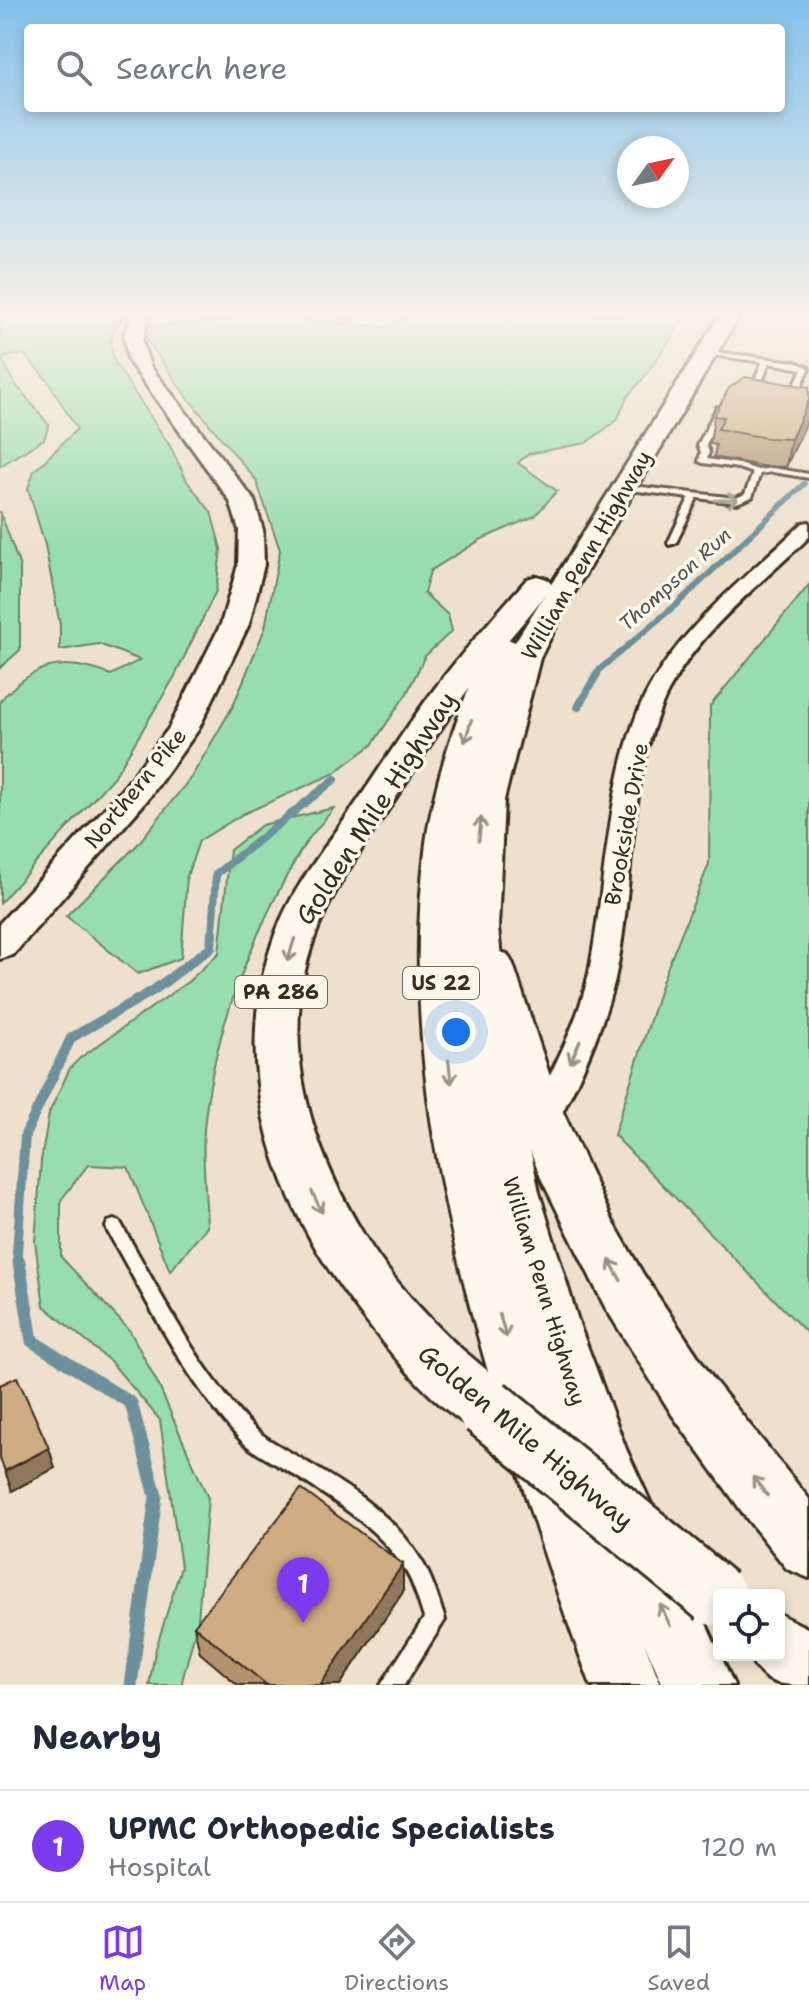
<!DOCTYPE html>
<style>
:root{--surface:#fff;--page:#f6f6f7;--text:#1f2937;--muted:#747a83;--line:#e0e1e3;--accent:#7c3aed}
body{margin:0;font-family:"Shantell Sans",sans-serif;background:var(--page);color:var(--text)}
.controls{position:absolute;right:24px;bottom:24px;display:grid;overflow:hidden;border-radius:8px;box-shadow:0 4px 12px #0003}
.controls button{width:72px;height:72px;display:grid;place-items:center;padding:0;border:0;border-bottom:2px solid var(--line);background:var(--surface);color:var(--text);font:40px sans-serif}
.compass{position:absolute;left:617px;top:136px;width:72px;height:72px;border-radius:50%;background:var(--surface);box-shadow:0 4px 12px #0003;rotate:57deg}
.you{position:absolute;left:456px;top:1032px;width:28px;height:28px;margin:-20px;border:6px solid #fff;border-radius:50%;background:#1a73e8;box-shadow:0 0 0 12px #1a73e833}
.badge{display:grid;place-items:center;width:52px;height:52px;border-radius:50%;background:var(--accent);color:#fff;font-size:26px;font-weight:700}
.pin{position:absolute;translate:-50% -66px;filter:drop-shadow(0 2px 4px #0008)}
.pin::after{content:'';position:absolute;top:42px;width:28px;height:24px;background:inherit;clip-path:polygon(0 0,100% 0,50% 100%)}
.list{margin:0;padding:0;list-style:none}
h2{display:flex;justify-content:space-between;align-items:center;height:104px;margin:0;padding:0 32px;font-size:34px}
h2 small{font-size:26px;font-weight:400;color:var(--muted)}
.list li{display:grid;grid-template-columns:52px 1fr auto;gap:24px;align-items:center;box-sizing:border-box;height:112px;padding:0 32px;border-top:2px solid var(--line)}
.list b{display:block;font-size:30px;white-space:nowrap}
.list p{margin:0;font-size:26px;white-space:nowrap;color:var(--muted)}
.list em{font-size:26px;font-style:normal;color:var(--muted)}
.icon{flex:none;width:44px;height:44px;fill:none;stroke:currentColor;stroke-width:2;stroke-linecap:round;stroke-linejoin:round}
.map{position:relative;flex:none;width:809px;height:1685px;overflow:hidden}
.search{position:absolute;background:var(--surface);box-shadow:0 4px 12px #0003;left:24px;right:24px;top:24px;height:88px;display:flex;align-items:center;gap:20px;box-sizing:border-box;padding:0 28px;border-radius:8px;color:var(--muted);font-size:30px}
.sheet{height:216px;background:var(--surface)}
nav{display:flex;justify-content:space-around;align-items:center;box-sizing:border-box;height:112px;border-top:2px solid var(--line);background:var(--surface);font-size:22px;color:var(--muted)}
nav a{display:grid;justify-items:center;gap:4px}
nav .on{color:var(--accent)}
.map>svg:first-child{display:block}
.green{fill:#96deac;stroke:#688465;stroke-width:2}
.lines{fill:none;stroke-linecap:round;stroke-linejoin:round}
.stream-far3{stroke:#6d919c;stroke-width:6}
.stream-far2{stroke:#6d919c;stroke-width:8}
.stream-far1{stroke:#6d919c;stroke-width:10}
.stream{stroke:#6d919c;stroke-width:13}
.service-casing{stroke:#3b2a1e;stroke-width:6}
.minor-casing{stroke:#3b2a1e;stroke-width:6}
.secondary-casing{stroke:#3b2a1e;stroke-width:6}
.primary-casing{stroke:#3b2a1e;stroke-width:6}
.trunk-casing{stroke:#3b2a1e;stroke-width:6}
.service{fill:#fbf7ec;fill-rule:evenodd}
.minor{fill:#fbf7ec;fill-rule:evenodd}
.secondary{fill:#fbf7ec;fill-rule:evenodd}
.primary{fill:#fbf7ec;fill-rule:evenodd}
.trunk{fill:#fbf7ec;fill-rule:evenodd}
.primary-bridge-casing{stroke:#3b2a1e;stroke-width:65;stroke-linecap:butt}
.primary-bridge{stroke:#fbf7ec;stroke-width:59}
.wall{fill:#b29470;stroke:#3b2a1e;stroke-width:2}
.shaded-wall{fill:#91785b;stroke:#3b2a1e;stroke-width:2}
.building{fill:#cfac82;stroke:#3b2a1e;stroke-width:2}
.oneway{stroke:#9b9085}
.labels{text-anchor:middle;stroke-width:7;stroke-linejoin:round;paint-order:stroke}
.far-water-label{font-size:20px;font-style:italic;fill:#505552;stroke:#fbf7ec}
.shield{fill:#fbf7ec;stroke:#75685c;stroke-width:2}
.shield-label{font-size:20px;font-weight:bold;fill:#3b2a1e}
.street-label{font-size:22px;fill:#3b2a1e;stroke:#fbf7ec}
.near-street-label{font-size:26px;fill:#3b2a1e;stroke:#fbf7ec}
</style>
<div class="map">
<svg width="809" height="1685" viewBox="0 0 809 1685">
<rect width="100%" height="100%" fill="#eee0cc"/>
<filter id="ink" filterUnits="userSpaceOnUse"><feTurbulence type="fractalNoise" baseFrequency=".0125" numOctaves="2"/><feDisplacementMap in="SourceGraphic" scale="16" xChannelSelector="R" yChannelSelector="G"/><feConvolveMatrix kernelMatrix="1 2 1 2 8 2 1 2 1" color-interpolation-filters="sRGB"/></filter>
<g filter="url(#ink)">
<!-- green -->
<path class="green" d="M0,315h125c-15,15 -17,28 -10,48l55,83 17,35 24,31 10,37 -5,42 -41,85 -59,98 -116,129v-202c34,-38 64,-45 111,-26l29,-15 -41,-16 -39,6v-25l-15,-80 -17,-57 6,-17 43,-42 -30,-49 -23,-26 -22,4 10,22 37,45 -5,14 -44,27z
M248,315h43l22,6 75,6 25,-12h274l-42,61 -17,20 -11,24 -31,23 -58,11 -10,9 39,28 -22,25 -53,23 -52,32 -6,22 24,22 4,16 -27,25 -18,37 -35,52 -39,29 -90,40 -44,27 -12,35 -6,82 -43,16 -72,-58 71,-71 55,-69 41,-70 32,-78 15,-78 -24,-70 -70,-84 -39,-56 7,-15 58,-3z
M0,511l20,56v83l-20,18z
M809,585v750l-195,-200 49,-156 46,-115 1,-158z
M334,808c-11,14 -25,28 -34,44 -48,83 -87,180 -96,277 -2,32 2,66 3,98l-37,44 -42,-104 -40,-2 -27,35v57l69,74 28,53 50,114 -10,122 -17,65h-32l6,-33 26,-85 -21,-147 -49,-58 -67,-56 -9,-64 6,-81 8,-48 21,-45 10,-10 109,-77 30,-28 11,-103 32,-25z"/>
<g class="lines">
<!-- stream-far3 -->
<path class="stream-far3" d="M596,676l4,-7 78,-66 126,-119"/>
<!-- stream-far2 -->
<path class="stream-far2" d="M578,707l19,-33
M212,935l4,-61 119,-95"/>
<!-- stream-far1 -->
<path class="stream-far1" d="M19,1264l-2,-11 8,-118 46,-97 83,-48 57,-43 1,-14"/>
<!-- stream -->
<path class="stream" d="M19,1262l13,79 99,62 25,93 -25,189"/>
<defs>
<path id="service" d="M707,351l88,11 13,5 1,2 -13,29 -4,2 -4,-2 14,-29 -33,-6 -11,30 -4,2 -4,-2 12,-31 -57,-8v-2z
M717,407l7,2 -18,36 3,7 -2,7 32,5 19,6 14,-2 37,6v4l-37,-6 -12,2 -8,23 -15,6 -40,-5 -21,45 -7,2 -1,-2 21,-45 -65,-9 -4,-2 4,-2 112,13 9,-4 8,-21 -15,-5 -35,-5 -4,-2 2,-9 -3,-7z
M114,1220l6,2c33,57 62,116 102,168 13,18 27,36 46,49 53,33 117,63 151,118 13,19 19,41 26,63l-41,65h-23l43,-67c-5,-15 -9,-31 -17,-45 -27,-46 -76,-74 -119,-102 -17,-10 -37,-19 -50,-34 -55,-60 -90,-135 -130,-205l-2,-5 2,-5z"/>
<path id="minor" d="M809,522v15c-47,46 -107,91 -139,151 -45,86 -34,198 -55,291 -13,51 -37,105 -62,151l-11,4 -11,-4 -4,-8c22,-46 50,-95 61,-145 19,-89 18,-212 62,-290 36,-65 100,-113 153,-164z"/>
<path id="secondary" d="M132,315h18l-8,26 8,25 104,134 9,30 1,35 -15,59 -51,106 -50,69 -135,156 -13,4v-36l126,-138 43,-57 52,-104 17,-59 1,-35 -9,-29 -102,-141 -4,-25z"/>
<path id="primary" d="M537,576l10,3 5,6c-23,33 -52,63 -76,94 -31,40 -57,84 -85,126 -24,37 -51,73 -69,114 -48,109 -17,219 42,316 24,40 60,79 94,111 22,19 45,34 57,61l-9,19 -20,8c-52,-20 -110,-99 -143,-144 -75,-105 -114,-232 -67,-358 18,-48 54,-90 83,-133 23,-34 46,-70 71,-104 30,-41 64,-78 97,-116z
M492,950l15,4 6,10 45,137 54,119 31,54 70,105 96,120v79l-22,-9 -39,-49 -75,-104 -68,-109 -64,-129 -23,-57 -47,-157 6,-10z
M779,1614l30,15v56c-31,0 -46,0 -60,-30h30z"/>
<path id="trunk" d="M720,315h20l-171,286 -29,57 -36,142 -6,128 13,131 28,133 40,132 47,125 108,236h-71l-19,-43 17,43h-70c-35,-91 -64,-183 -92,-276 -55,-183 -98,-374 -73,-566 9,-69 34,-133 59,-197l4,-7 12,-3 14,6z"/>
</defs>
<!-- service casing -->
<use href="#service" class="service-casing"/>
<!-- minor casing -->
<use href="#minor" class="minor-casing"/>
<!-- secondary casing -->
<use href="#secondary" class="secondary-casing"/>
<!-- primary casing -->
<use href="#primary" class="primary-casing"/>
<!-- trunk casing -->
<use href="#trunk" class="trunk-casing"/>
<!-- service -->
<use href="#service" class="service"/>
<!-- minor -->
<use href="#minor" class="minor"/>
<!-- secondary -->
<use href="#secondary" class="secondary"/>
<!-- primary -->
<use href="#primary" class="primary"/>
<!-- trunk -->
<use href="#trunk" class="trunk"/>
<defs>
<path id="primary-bridge" d="M486,1407l230,189"/>
</defs>
<!-- primary-bridge casing -->
<use href="#primary-bridge" class="primary-bridge-casing"/>
<!-- primary-bridge -->
<use href="#primary-bridge" class="primary-bridge"/>
</g>
<!-- wall -->
<path class="wall" d="M334,315h17v6z
M809,387l-23,80 -24,-1 -48,-9 2,-12 -6,-1 4,-28z
M403,1592l-63,93h-102l-38,-32 -6,-27z"/>
<!-- shaded-wall -->
<path class="shaded-wall" d="M809,400v17l-23,50 5,-28z
M49,1448l6,20 -43,23 -7,-20z
M403,1564v28l-63,93h-20z"/>
<!-- building -->
<path class="building" d="M745,377l64,10v13l-18,39 -24,-1 -49,-9 6,-12 -10,-1 15,-28z
M17,1377l32,71 -44,23 -5,-12v-74z
M301,1489l102,75 -83,121h-53l-73,-59z"/>
<!-- one-way arrows -->
<defs><path id="oneway-shaft" d="M-6 0H5M1.5-3L5.5 0L1.5 3" fill="none" stroke-width="1.6" stroke-linecap="round" stroke-linejoin="round" transform="scale(2)"/></defs>
<g class="oneway">
<use href="#oneway-shaft" transform="translate(726 500) rotate(-2)"/>
<use href="#oneway-shaft" transform="translate(468 731) rotate(107)"/>
<use href="#oneway-shaft" transform="translate(480 829) rotate(-84)"/>
<use href="#oneway-shaft" transform="translate(291 950) rotate(107)"/>
<use href="#oneway-shaft" transform="translate(575 1052) rotate(114)"/>
<use href="#oneway-shaft" transform="translate(450 1072) rotate(83)"/>
<use href="#oneway-shaft" transform="translate(317 1202) rotate(64)"/>
<use href="#oneway-shaft" transform="translate(615 1270) rotate(-119)"/>
<use href="#oneway-shaft" transform="translate(503 1326) rotate(73)"/>
<use href="#oneway-shaft" transform="translate(760 1486) rotate(-128)"/>
<use href="#oneway-shaft" transform="translate(665 1615) rotate(-116)"/>
</g>
</g>
<!-- sky -->
<linearGradient id="sky" x2="0" y2="1"><stop stop-color="#84c1eb"/><stop offset="0.57" stop-color="#f7f1e8"/><stop offset="1" stop-color="#f7f1e8" stop-opacity="0"/></linearGradient>
<rect width="809" height="551" fill="url(#sky)"/>
<g class="labels">
<!-- far-water labels -->
<g class="far-water-label">
<text transform="translate(675 579) rotate(-42)" y="7">Thompson Run</text>
</g>
<!-- shield labels -->
<g class="shield">
<rect x="403" y="967" width="76" height="32" rx="6"/>
<rect x="235" y="976" width="92" height="32" rx="6"/>
</g>
<g class="shield-label">
<text x="441" y="990">US 22</text>
<text x="281" y="999">PA 286</text>
</g>
<!-- street labels -->
<g class="street-label">
<text transform="translate(586 555) rotate(-60)" y="8">William Penn Highway</text>
<text transform="translate(135 788) rotate(-51)" y="8">Northern Pike</text>
<text transform="translate(626 824) rotate(-80)" y="8">Brookside Drive</text>
<text transform="translate(545 1291) rotate(73)" y="8">William Penn Highway</text>
</g>
<!-- near-street labels -->
<g class="near-street-label">
<text transform="translate(376 808) rotate(-57)" y="9">Golden Mile Highway</text>
<text transform="translate(526 1437) rotate(40)" y="9">Golden Mile Highway</text>
</g>
</g>
</svg>
<div class="controls">
<button><svg class="icon" aria-label="locate" viewBox="0 0 24 24"><circle cx="12" cy="12" r="6"/><path d="M12 2v4M12 18v4M2 12h4M18 12h4"/></svg></button>
</div>
<svg class="compass" viewBox="-18 -18 36 36"><path d="M0-13l5 13h-10z" fill="#e53935"/><path d="M0 13l5-13h-10z" fill="#747a83"/></svg>
<div class="you"></div>
<div class="pin badge" style="left:303px;top:1623px">1</div>
<div class="search"><svg class="icon" aria-label="search" viewBox="0 0 24 24"><circle cx="10" cy="10" r="6"/><path d="M15 15l6 6"/></svg>Search here</div>
</div>
<section class="sheet">
<h2>Nearby<small></small></h2>
<ul class="list">
<li><span class="badge">1</span><div><b>UPMC Orthopedic Specialists</b><p>Hospital</p></div><em>120 m</em></li>
</ul>
</section>
<nav>
<a class="on"><svg class="icon" aria-label="map" viewBox="0 0 24 24"><path d="M3 6l6-2 6 2 6-2v14l-6 2-6-2-6 2zM9 4v14M15 6v14"/></svg>Map</a>
<a><svg class="icon" aria-label="directions" viewBox="0 0 24 24"><path d="M12 3l9 9-9 9-9-9zM9 14v-3h6M13 9l2 2-2 2"/></svg>Directions</a>
<a><svg class="icon" aria-label="saved" viewBox="0 0 24 24"><path d="M7 4h10v16l-5-4-5 4z"/></svg>Saved</a>
</nav>
